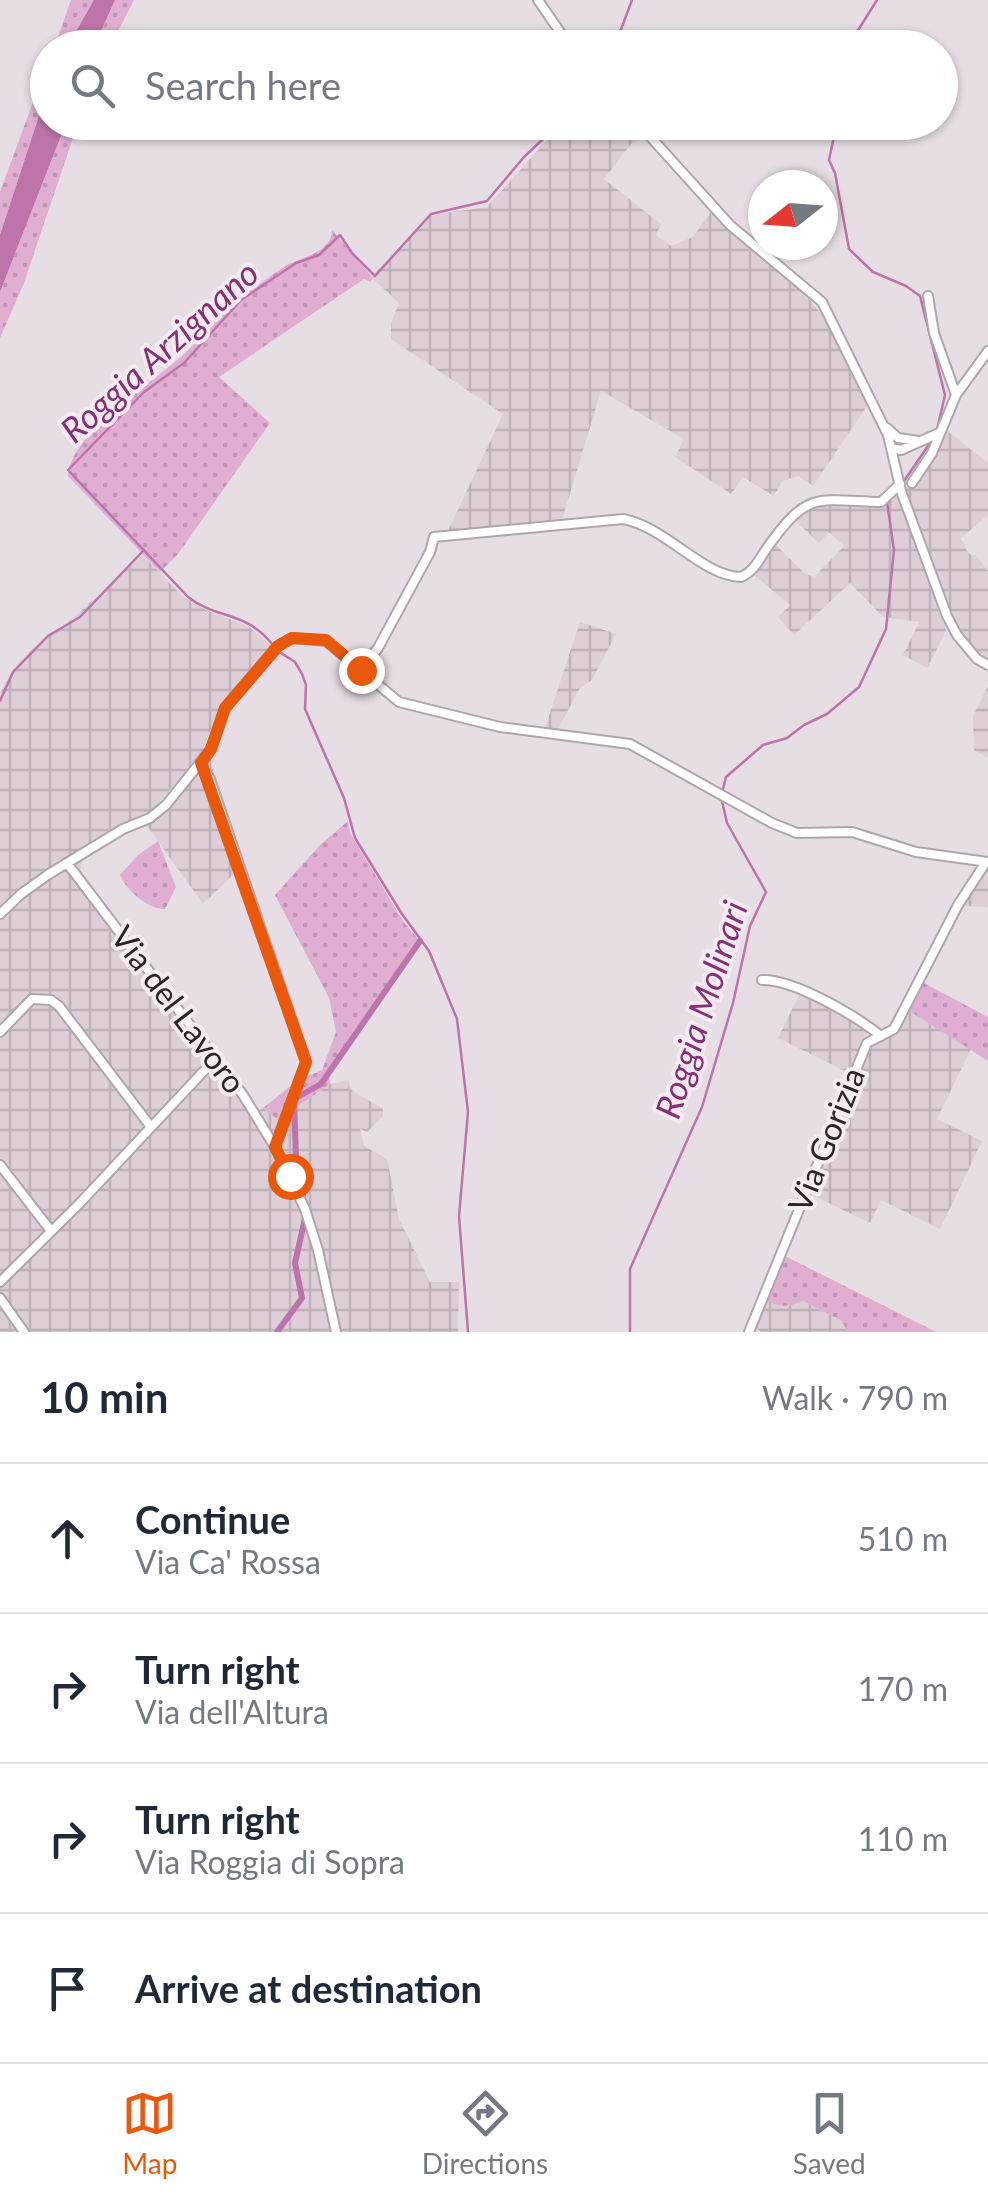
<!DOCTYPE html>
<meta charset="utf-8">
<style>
:root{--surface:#fff;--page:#f6f6f7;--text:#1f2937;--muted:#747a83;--line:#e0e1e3;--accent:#ea580c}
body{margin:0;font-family:Lato,sans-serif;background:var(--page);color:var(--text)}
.compass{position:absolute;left:748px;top:170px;width:90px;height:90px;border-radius:50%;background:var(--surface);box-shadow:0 2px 8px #0004;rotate:253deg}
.stop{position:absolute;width:30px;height:30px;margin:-22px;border:8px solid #ea580c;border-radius:50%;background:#fff}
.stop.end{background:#ea580c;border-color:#fff;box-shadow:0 2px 10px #0008}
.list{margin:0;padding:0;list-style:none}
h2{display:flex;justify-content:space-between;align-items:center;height:130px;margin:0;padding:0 40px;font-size:42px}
h2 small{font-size:32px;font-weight:400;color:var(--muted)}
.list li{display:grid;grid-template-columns:65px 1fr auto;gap:30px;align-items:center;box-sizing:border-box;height:150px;padding:0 40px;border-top:2px solid var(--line)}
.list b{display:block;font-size:38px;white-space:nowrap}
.list p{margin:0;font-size:32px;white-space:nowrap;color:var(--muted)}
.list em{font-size:32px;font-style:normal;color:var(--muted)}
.icon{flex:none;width:55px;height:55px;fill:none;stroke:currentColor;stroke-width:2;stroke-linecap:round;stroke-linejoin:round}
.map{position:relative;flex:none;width:988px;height:1332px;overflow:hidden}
.search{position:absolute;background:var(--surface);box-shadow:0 2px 8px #0004;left:30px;right:30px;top:30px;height:110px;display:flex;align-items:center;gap:25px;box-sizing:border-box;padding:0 35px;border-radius:55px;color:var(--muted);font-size:38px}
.sheet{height:730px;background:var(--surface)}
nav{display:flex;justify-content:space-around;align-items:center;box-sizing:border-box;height:140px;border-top:2px solid var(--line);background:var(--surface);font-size:28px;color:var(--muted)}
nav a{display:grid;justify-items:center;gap:5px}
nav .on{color:var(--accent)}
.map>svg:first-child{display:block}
.industrial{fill:url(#industrial-grid)}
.grass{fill:url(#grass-dots)}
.water{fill:#bd74aa}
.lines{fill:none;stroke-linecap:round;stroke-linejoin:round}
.stream{stroke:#bd74aa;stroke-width:2.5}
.canal{stroke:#bd74aa;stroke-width:6}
.minor-casing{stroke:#afa6ad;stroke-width:12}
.minor{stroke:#fff;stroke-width:8}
.route{stroke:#ea580c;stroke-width:12}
.labels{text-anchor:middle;stroke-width:8;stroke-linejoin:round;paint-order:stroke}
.street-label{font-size:32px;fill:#292528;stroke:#f4eaf1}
.water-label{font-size:35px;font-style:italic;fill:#872f75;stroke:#f4eaf1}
</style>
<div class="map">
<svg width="988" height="1332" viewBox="0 0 988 1332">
<defs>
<pattern id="industrial-grid" width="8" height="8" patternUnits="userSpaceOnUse" patternTransform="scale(2.5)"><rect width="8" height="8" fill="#ddced8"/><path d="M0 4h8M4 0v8" fill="none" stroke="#beb1b9"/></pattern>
<pattern id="grass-dots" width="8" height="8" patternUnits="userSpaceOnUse" patternTransform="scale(2.5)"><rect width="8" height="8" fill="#dfaed1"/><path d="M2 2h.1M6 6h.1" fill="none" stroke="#bf96b3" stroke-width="1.8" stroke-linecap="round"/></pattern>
</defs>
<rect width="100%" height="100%" fill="#e7dde4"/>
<!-- industrial -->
<path class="industrial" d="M562,123h66l15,16 -12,5 -27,35 57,45 -5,11 15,11 22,-9 18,-25 92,79 24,31 42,81 -56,83 -15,-10 -16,5 -8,15 -31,-19 -12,17 -56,-37 9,-18 -83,-48 -40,132 -114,10 56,-119 -112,-75v-16l8,-20 -28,-26 60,-62 56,-8z
M946,430l42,33v52l-27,23 6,13 5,5 3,-2 13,17v90l-30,-28 -43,-118 -3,1 -7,-18 1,-9 8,-6z
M897,494l49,137 -19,37 -24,-13 16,-33 -36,-5 -33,-34 -56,52 -16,-18 12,-12 -37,-31 22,-30 30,30 9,3 30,-31 -15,-14 -10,11 -26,-24 23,-15 71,-1z
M143,555l38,40 25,15 42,16 23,20 -49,56 -20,50 -48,56 -7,13 25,-19 38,-46 28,114 -35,34 -58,-81 -62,35 -4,17 180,235 4,-2 20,16 15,-18 32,-22 18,-4 2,9 33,20v7l-16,16 -7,-3 4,17 23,13 12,60 31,63h29l-1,50h-458v-639l16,-28 30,-29 20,-12z
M580,622l36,12 -24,46 -12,8 -23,43 -12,-3z
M988,686v72l-14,-8 -1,-34z
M985,867l3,1v39l-25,-1z
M799,995l46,19 26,17 -5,3 -17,39 -71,-35z
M908,1010l63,39 -34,70 45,22 -42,88 -59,-29 -11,23 -64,-31 67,-153 16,-6z
M763,1297l33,7 7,-3 39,20 5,11h-86l-8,-6z"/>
<!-- grass -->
<path class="grass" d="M71,0h23l-27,47 -13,1z
M115,0h19l-24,47 -16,1z
M47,64v27l-47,144v-43z
M66,123h12l-54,160 -24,55v-46z
M332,230l41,48 -3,4 -6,-3 -145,98 51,46 -92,131 -18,18 -92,-96c3,-44 84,-93 114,-120 18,-16 32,-35 49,-50 15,-14 33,-25 50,-37 18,-13 50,-14 51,-39z
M348,821l2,12 53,88 18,22 -32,39 -60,92 1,10 -32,22 -15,18 -20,-16 34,-27 25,-11 14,-38 -7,-34 -54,-103 45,-50z
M158,841l18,46 -11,22c-16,1 -39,-19 -45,-34l18,-20z
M922,982l66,35v44l-80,-51z
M781,1254l155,78h-89l-5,-11 -39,-20c-16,7 -25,7 -40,-4z"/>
<!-- water -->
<path class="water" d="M94,0h21l-21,47h-27z
M47,91l1,31 18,1 -66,169v-57z"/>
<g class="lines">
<!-- stream -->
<path class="stream" d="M614,48l18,-48
M853,48l4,-16 20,-32
M837,122l-8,38 6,13 14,76 24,23 33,14 14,10 25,99 -8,35
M902,484l32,-47
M273,645c-28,-35 -55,-25 -85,-48l-120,-127 76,-78 40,-29 57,-63 55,-37 23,-8 21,-20 12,18 23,23 56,-62 56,-13 37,-44 37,-35
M278,651l17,11 7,12 4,11 -1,24 39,89 11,40 47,76 27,37 28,68 11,93 -9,104 9,116
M0,701l13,-29 35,-36 32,-19 64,-67
M722,793l4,-16 37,-32 24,-7 17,-13 23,-11 32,-27 27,-58 8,-79 -7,-48 4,-4
M630,1332v-63l72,-162 31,-104 17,-77 16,-34 -39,-69 -5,-22"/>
<!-- canal -->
<path class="canal" d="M304,1202l-8,-43 -2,-60 27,-15 99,-143
M277,1332l25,-34 -7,-35 11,-49"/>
<defs>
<path id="minor" d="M538,0l33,48
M637,122l93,103 92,77 66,133 13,56 46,125 10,19 20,24 11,6
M928,296l6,37 22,62
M887,428l11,10 21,3
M891,448l10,2 38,-17
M912,483l20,-30 24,-58 32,-44
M361,670l17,-22 52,-96 4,-15 189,-18c43,8 79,57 118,58 14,-6 18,-18 26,-29 41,-58 49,-48 114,-46l19,-18
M201,763l9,16 96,283 -31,85
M67,863l176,232 32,52 30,62 13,41 18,82
M0,914l21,-20 28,-20 74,-45 27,-11 16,-13 45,-56 14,-41 53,-62 14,-8 34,3 73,61 101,25 130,17 142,79 25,10 55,-1 64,20 72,10
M762,980c32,-1 94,36 119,56
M0,1032l32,-33 19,1 8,6 92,121
M0,1165l51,66
M0,1282l79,-78 137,-146
M0,1298l24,34
M749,1332l118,-289 27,-14 64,-124 28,-43"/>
</defs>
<!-- minor casing -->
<use href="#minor" class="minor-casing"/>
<!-- minor -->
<use href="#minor" class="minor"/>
</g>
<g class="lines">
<!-- route -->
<path class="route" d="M290,1176l-15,-29 31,-85 -105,-299 10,-14 14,-41 53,-62 14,-8 34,2 35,30"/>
</g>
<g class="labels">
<!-- street labels -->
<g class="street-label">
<text transform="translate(178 1010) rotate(53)" y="11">Via del Lavoro</text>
<text transform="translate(827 1140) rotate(-68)" y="11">Via Gorizia</text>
</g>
<!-- water labels -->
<g class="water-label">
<text transform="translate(160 352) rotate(-42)" y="12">Roggia Arzignano</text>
<text transform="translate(702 1010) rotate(-72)" y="12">Roggia Molinari</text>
</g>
</g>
</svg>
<svg class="compass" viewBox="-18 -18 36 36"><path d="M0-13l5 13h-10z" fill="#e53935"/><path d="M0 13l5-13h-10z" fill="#747a83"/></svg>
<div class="stop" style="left:290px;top:1176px"></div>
<div class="stop end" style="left:361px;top:670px"></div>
<div class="search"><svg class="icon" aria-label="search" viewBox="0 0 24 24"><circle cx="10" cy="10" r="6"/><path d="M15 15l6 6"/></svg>Search here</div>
</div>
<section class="sheet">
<h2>10 min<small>Walk · 790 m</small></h2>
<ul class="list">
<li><svg class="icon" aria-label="ahead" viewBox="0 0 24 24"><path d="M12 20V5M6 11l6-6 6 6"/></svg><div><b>Continue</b><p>Via Ca' Rossa</p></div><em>510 m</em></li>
<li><svg class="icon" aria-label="right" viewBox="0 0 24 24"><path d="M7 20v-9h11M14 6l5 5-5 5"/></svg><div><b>Turn right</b><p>Via dell'Altura</p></div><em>170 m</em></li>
<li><svg class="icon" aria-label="right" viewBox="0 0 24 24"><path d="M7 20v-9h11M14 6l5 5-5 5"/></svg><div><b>Turn right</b><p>Via Roggia di Sopra</p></div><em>110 m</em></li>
<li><svg class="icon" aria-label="arrive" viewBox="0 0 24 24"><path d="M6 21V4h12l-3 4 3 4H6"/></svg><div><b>Arrive at destination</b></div></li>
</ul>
</section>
<nav>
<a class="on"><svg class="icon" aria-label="map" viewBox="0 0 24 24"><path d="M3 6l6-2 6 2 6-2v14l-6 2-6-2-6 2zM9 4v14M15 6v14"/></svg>Map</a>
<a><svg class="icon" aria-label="directions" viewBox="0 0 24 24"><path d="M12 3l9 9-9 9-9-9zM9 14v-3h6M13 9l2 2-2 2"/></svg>Directions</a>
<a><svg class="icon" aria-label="saved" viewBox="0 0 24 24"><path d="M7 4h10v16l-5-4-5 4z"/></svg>Saved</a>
</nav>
